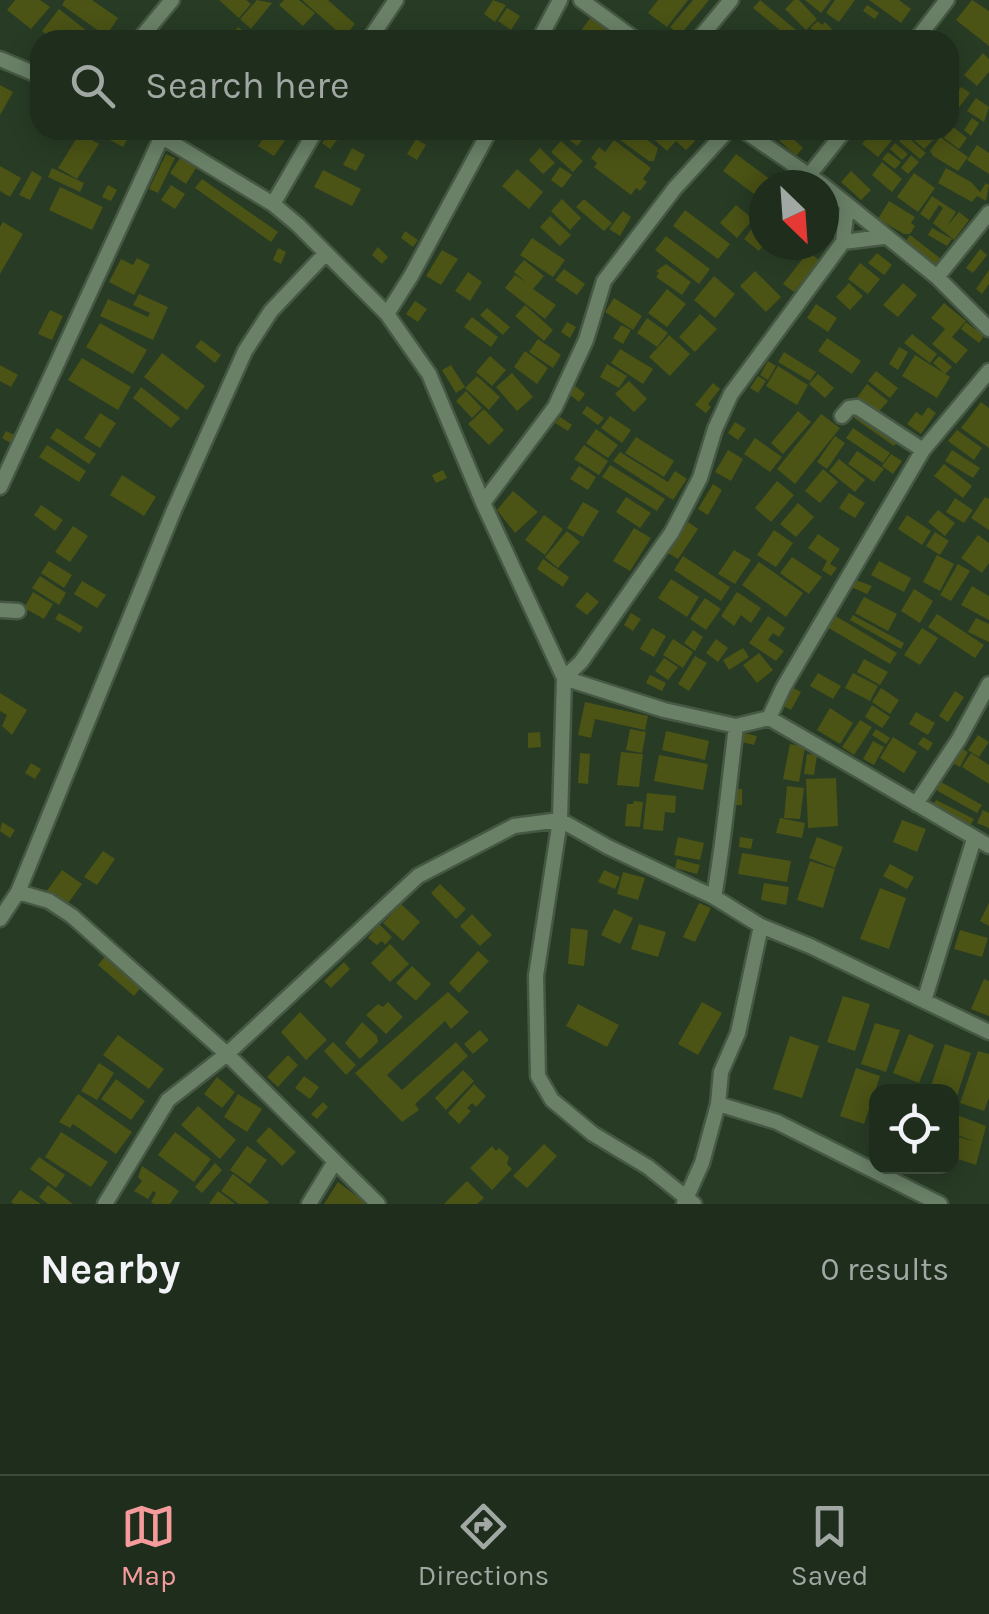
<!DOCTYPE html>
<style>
:root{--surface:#1e2d1c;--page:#263525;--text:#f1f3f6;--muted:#a1a8a3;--line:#3c493b;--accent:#f59b9c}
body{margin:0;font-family:Karla,sans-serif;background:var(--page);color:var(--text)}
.controls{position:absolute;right:30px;bottom:30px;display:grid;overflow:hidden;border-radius:20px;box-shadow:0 5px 25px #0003}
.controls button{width:90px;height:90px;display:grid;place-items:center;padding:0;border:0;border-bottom:2px solid var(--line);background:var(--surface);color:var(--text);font:50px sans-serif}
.compass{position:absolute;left:749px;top:170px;width:90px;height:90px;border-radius:50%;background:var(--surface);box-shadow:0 5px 25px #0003;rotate:155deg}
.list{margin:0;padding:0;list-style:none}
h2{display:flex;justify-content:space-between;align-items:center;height:130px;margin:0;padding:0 40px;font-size:42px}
h2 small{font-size:32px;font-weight:400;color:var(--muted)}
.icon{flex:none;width:55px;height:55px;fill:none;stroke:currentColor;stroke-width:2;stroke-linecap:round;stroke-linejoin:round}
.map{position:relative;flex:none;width:989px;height:1204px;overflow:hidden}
.search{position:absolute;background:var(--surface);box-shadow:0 5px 25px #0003;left:30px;right:30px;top:30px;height:110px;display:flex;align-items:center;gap:25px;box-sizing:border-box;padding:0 35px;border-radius:30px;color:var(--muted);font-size:38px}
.sheet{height:270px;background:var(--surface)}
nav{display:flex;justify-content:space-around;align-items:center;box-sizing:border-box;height:140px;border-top:2px solid var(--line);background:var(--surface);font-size:28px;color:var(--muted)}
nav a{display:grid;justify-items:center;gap:5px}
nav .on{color:var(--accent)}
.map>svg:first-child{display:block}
.building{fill:#4b5315}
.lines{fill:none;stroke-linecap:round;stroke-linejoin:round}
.minor-casing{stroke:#465844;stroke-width:19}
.minor{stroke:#6a8167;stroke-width:14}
</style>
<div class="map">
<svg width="989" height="1204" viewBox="0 0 989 1204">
<rect width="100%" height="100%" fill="#283c25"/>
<!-- building -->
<path class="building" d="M15,0h25l10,7 -19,22 -24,-19z
M65,0h27l26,18 -12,18 -44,-31z
M219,0h27l5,4 -12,14z
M257,0l15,3 -21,26 -11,-10z
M284,0h15l16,13 -12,13 -24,-21z
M302,0h26l27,24 -11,13z
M493,0l13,5 -11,17 -11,-8z
M658,0h30l-21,27 -19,-14z
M693,0h16l-29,35 -10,-8z
M760,0l42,35 -4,5h-6l-39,-32z
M794,0h5l18,19 -11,11 -21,-21z
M805,0h26l-10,13z
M835,0h20l-16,22 -13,-9z
M869,0h30l12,9 -10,14z
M972,0l17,11v35l-33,-26z
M867,5l12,8 -4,6 -12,-8z
M507,8l13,8 -9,14 -13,-9z
M59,9l28,22 -7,9h-26l-12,-9z
M591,17l30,23h-25l-14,-11z
M818,21l4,4 3,-3 7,7 -8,8 -14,-9z
M238,27l8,6 -6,7h-12z
M983,53l6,6v13l-12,14 -13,-11z
M0,85l13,7 -13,23z
M961,87l9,6 -19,25 -2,-16z
M976,98l13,9 -5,15 -17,-11z
M972,118l7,5 -8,13 -7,-6z
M953,127l14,11 -8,11 -15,-11z
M224,130h23l-7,10z
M269,130h23l-18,26 -16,-10z
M333,130l9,4 -12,15 -8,-6z
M513,130h17l-10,11 -10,-8z
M558,130h33l-14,16z
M620,130h14l24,18 -4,13h-5l-33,-24z
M643,130h19l10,8 12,-8 11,11 -9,9 -10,-9 -9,10z
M768,130h16l19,18 -7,8z
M873,130h7l12,10 -14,17 -16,-13z
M903,130h23l9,8 -11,11z
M115,131l13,7 -5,9 -13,-7z
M80,133l19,11 -22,35 -19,-11z
M905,135l21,18 -6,6 -21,-18z
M940,137l28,20 -10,14 -25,-15 -3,-5z
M416,139l10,6 -9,15 -10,-6z
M614,140l37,28 -8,11 4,3 -7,9 -4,-3 -5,7 -37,-28 3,-4 -6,-5 8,-11 6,5z
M561,141l22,20 -10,11 -22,-20z
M895,143l13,11 -6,6 -12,-11z
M977,145l12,8v21l-22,-14z
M352,148l13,7 -9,16 -13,-6z
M540,148l15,15 -12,11 -14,-14z
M888,152l13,10 -6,7 -13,-10z
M166,154l9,4 -17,35 -9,-4z
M736,154l38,28 -10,3 -3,14 -38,-28z
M182,155l16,10 -12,19 -16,-11z
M911,155l8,7 -11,12 -7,-6z
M882,162l20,17 -10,13 -20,-17z
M0,166l21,12 -11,19 -10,-6z
M560,167l12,8 -10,13 -11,-8z
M52,168l32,15 -4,9 -32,-15z
M946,168l25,14 9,10 6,-9 3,2 -3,16 -9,-5 -5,6 -34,-19z
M517,169l26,23 -14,17 -27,-23z
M323,170l38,19 -9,17 -38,-19z
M32,171l10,6 -12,23 -11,-5z
M851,171l20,19 -10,10 -20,-18z
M914,173l21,15 -17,24 -21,-15z
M202,179l76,53 -7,10 -76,-54z
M108,185l9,5 -6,11 -9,-4z
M171,185l14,9 -10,15 -14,-9z
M60,187l43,20 -11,23 -43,-20z
M932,196l24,16 -9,14 12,-14 10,8 -15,20 -21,-17 10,-15 -4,-3 -10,15 -9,-6z
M562,199l19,19 -11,12 -19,-19z
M584,199l28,24 -8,8 -28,-24z
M889,201l26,16 -4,6 4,3 -5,8h-6l-26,-15z
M736,205l17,14 -16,19 -17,-15z
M685,210l45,34 -12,15 -45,-33z
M623,211l8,6 -11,19 -11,-7z
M764,213v31l-5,7 -15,-12z
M550,216l21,19 -11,11 -20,-19z
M3,222l20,12 -23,40v-47z
M932,228l20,11 -5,7 -19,-11z
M405,231l13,9 -5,7 -12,-9z
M910,235l30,23 -5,7 -30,-23z
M666,236l44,33 -11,15 -44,-34z
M532,238l33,22 -12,17 -33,-22z
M378,247l10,10 -6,7 -10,-9z
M278,248l8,4 -5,12 -8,-4z
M980,249l7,6 -14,18 -7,-5z
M442,250l16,9 -17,26 -15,-9z
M808,252l11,8 -25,32 -11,-8z
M877,253l15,12 -8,10 -16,-12z
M137,258l13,7 -16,30 -25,-13 12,-23 12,6z
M524,260l20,16 -11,13 23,16 -11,14 -40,-31 10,-13 11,7 -12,-10z
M860,263l20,16 -12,15 -20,-15z
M666,264l25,18 -9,13 -26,-18 3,-4 -3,-2z
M564,269l21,15 -8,11 -22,-15z
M989,270v14l-7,10 -6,-5z
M755,271l26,26 -15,15 -26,-26z
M468,272l14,10 -12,19 -15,-10z
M714,276l21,18 -20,24 -21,-18z
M849,283l14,13 -13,14 -14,-13z
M903,283l14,12 -19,22 -15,-12z
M667,289l19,15 -19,23 -19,-14z
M139,294l29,13 -15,33 -53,-24 8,-17 40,18 2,-4 -17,-8z
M614,298l28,18 -9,14 -28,-18z
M415,301l12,8 -9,13 -12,-8z
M944,303l22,18 -14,16 16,13 -12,14 -24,-20 13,-15 -14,-11z
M816,304l21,14 -9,14 -21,-14z
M525,305l28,25 -9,11 -29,-25z
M487,308l23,19 -7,8 -23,-20z
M50,310l13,6 -11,24 -14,-6z
M700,314l17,15 -22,23 -16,-15z
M472,317l26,20 -7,10 -27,-20z
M647,318l21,15 -11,14 -20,-14z
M567,322l9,5 -6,11 -9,-6z
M966,322l18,14 -5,7 -18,-14z
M100,323l47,27 -14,24 -47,-27z
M621,325l10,5 -8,14 -10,-6z
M912,334l25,20 -7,9 -26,-20z
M669,335l21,19 -20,22 -21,-19z
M827,338l34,23 -9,13 -34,-23z
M538,339l23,16 -8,13 -24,-16z
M201,340l20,15 -6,8 -20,-16z
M899,347l9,5 -10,18 -9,-6z
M620,349l33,20 -10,15 -32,-21z
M525,351l23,17 -11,16 -23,-17z
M784,352l32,20 -6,9 -32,-19z
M162,353l43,33 -18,24 -43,-33z
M915,355l35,22 -13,21 -35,-22z
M490,356l16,14 -14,16 -16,-14z
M939,356l13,11 -7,7 -12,-11z
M82,358l49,29 -13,23 -50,-30z
M768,361l8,5 -8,14 -8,-5z
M607,364l20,12 -8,12 -19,-11z
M0,365l18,10 -7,12 -11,-6z
M451,365l14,22 -9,6 -14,-23z
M778,366l30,19 -11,20 -31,-19z
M876,371l22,17 -8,10 -22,-17z
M512,373l21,24 -16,14 -21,-24z
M818,374l16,14 -9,10 -16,-14z
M477,376l23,21 -11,13 -24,-22z
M758,376l8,5 -8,12 -8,-5z
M629,381l18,18 -13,13 -19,-18z
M713,383l7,6 -12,15 3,3 -5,6 -11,-8z
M867,384l21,17 -12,14 -20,-16z
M575,386l10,8 -6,8 -10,-8z
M141,387l39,31 -9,10 -38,-30z
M466,391l16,17 -10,10 -16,-17z
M981,402l8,6v40l-28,-20z
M587,406l17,12 -6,7 -16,-12z
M928,407l8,6 -15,21 -14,-10 9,-12 6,4z
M484,409l20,21 -15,15 -21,-21z
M798,411l13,11 -28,32 -12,-11z
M858,412l40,29 -4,5 -40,-28z
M100,413l16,10 -16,25 -16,-10z
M821,414l19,14 -45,56 -18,-15z
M610,416l21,14 -9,13 -21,-15z
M560,417l12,8 -4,6 -13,-8z
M735,422l11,7 -8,11 -10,-7z
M57,428l39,26 -7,10 -39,-26z
M853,428l37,25 -7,10 -37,-25z
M596,429l22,16 -10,13 -22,-15z
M957,430l25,18 -8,12 -26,-19z
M6,431l11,5 -5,8 -10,-6z
M835,436l10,7 -18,26 -10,-7z
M636,437l38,24 -10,16 -39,-24z
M755,438l27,19 -12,15 -26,-18z
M47,445l39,26 -7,11 -40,-25z
M584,445l24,16 -9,14 -25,-16z
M728,450l15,9 -12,22 -16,-9z
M952,450l28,18 -7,10 -28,-17z
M857,451l27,18 -10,13 -26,-18z
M620,452l48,30 7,-11 12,8 -14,21 -60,-39z
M891,454l11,7 -9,13 -11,-8z
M839,459l26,21 -10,12 -26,-21z
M944,464l28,22 -9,12 -29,-22z
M610,465l55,34 -8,12 -55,-34z
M579,466l17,11 -8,13 -18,-11z
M823,469l15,13 -18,21 -15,-12z
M443,470l4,8 -11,5 -4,-8z
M122,475l34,22 -12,19 -34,-21z
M777,481l17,14 -23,27 -16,-14z
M713,484l9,6 -14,25 -10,-6z
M513,491l25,21 -23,21 -18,-23z
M849,493l16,10 -10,15 -16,-10z
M626,497l25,16 -11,15 -24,-16z
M985,497l4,2v31l-18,-12z
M955,498l18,12 -9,13 -18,-11z
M583,502l16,9 -16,26 -16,-9z
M798,503l16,14 -18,20 -16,-13z
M41,505l22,15 -8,11 -21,-16z
M938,510l17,13 -10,13 -17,-14z
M544,515l19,14 -18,26 -20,-15z
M907,515l24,16 -9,14 -24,-16z
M688,522l10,7 -20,30 -10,-6z
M73,526l15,10 -18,26 -15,-10z
M634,528l17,10 -21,33 -17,-10z
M774,530l19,13 -17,24 -19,-12z
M567,531l13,11 -22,26 -13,-11z
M935,532l14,9 -9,14 -14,-9z
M818,534l22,15 -10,15 7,4 -6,8 -9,-6 5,-9 -19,-13z
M978,535l11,8v20l-7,10 -21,-15z
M734,550l17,10 -16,24 -17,-10z
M937,555l17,9 -14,27 -17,-9z
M683,556l47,31 -9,14 -47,-31z
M792,557l30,20 -13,17 -29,-21z
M543,559l26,18 -6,10 -26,-18z
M49,561l23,14 -8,13 -23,-15z
M879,561l32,17 -7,14 -33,-17z
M759,562l44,31 -17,24 -44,-32z
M958,564l12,7 -19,30 -11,-6z
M40,576l26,17 -7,12 -27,-17z
M671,579l28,18 -12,20 -29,-19z
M853,579l19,7 -5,8 -18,-8z
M82,581l24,14 -9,13 -23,-14z
M972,586l17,10v24l-28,-15z
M914,589l19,12 -13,22 -19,-12z
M33,592l20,12 -9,15 -20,-11z
M587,592l12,10 -12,13 -12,-9z
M737,592l24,16 -10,15 -10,-8 -7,11 -13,-10z
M864,597l33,17 -9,17 -33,-18z
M705,598l16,11 -15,21 -16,-11z
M59,613l24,14 -3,6 -25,-14z
M631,613l10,6 -8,12 -9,-6z
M937,614l47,31 -9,13 -47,-31z
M834,615l63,38 -7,11 -63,-37z
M853,615l51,28 -3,6 -51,-29z
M768,616l17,12 -6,9 -6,-4 -5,7 16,11 -8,10 -27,-18z
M976,618l13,6v18l-21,-10z
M652,628l14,8 -12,21 -14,-8z
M922,628l16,10 -18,27 -16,-10z
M693,630l10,7 -8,14 -11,-8z
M673,639l20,13 -10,16 -20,-13z
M716,639l12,9 -10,14 -12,-9z
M743,648l6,9 -20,13 -6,-10z
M759,653l14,17 -16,13 -14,-18z
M695,656l12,7 -18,28 -11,-7z
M664,658l14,9 -10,13 -13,-9z
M864,659l24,13 -8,13 -23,-13z
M818,673l23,13 -8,13 -23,-13z
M853,673l25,13 -8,15 -25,-13z
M650,675l16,8 -4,8 -16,-8z
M790,686l11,6 -10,18 -11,-6z
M881,688l18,12 -9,14 -18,-12z
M955,691l9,6 -16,25 -9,-6z
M0,693l27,17 -15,25 -10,-9 5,-11 -7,-4z
M585,702l63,14 -3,14 -50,-11 -4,19 -13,-3z
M872,705l18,12 -8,11 -17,-11z
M830,708l23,15 -13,21 -23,-14z
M916,712l19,11 -7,12 -19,-11z
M860,720l12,7 -18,28 -12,-8z
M630,729l16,3 -4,21 -16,-3z
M876,729l14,9 -4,6 -14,-9z
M666,731l43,10 -4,19 -43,-10z
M540,732l1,15 -13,1v-15z
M744,733l13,3 -3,9 -12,-3z
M978,735l11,7 -10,15 -11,-7z
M893,737l24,15 -13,21 -24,-15z
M923,737l10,6 -5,8 -10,-7z
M873,741l11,6 -10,18 -11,-6z
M790,744l15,3 -6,35 -16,-3z
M959,747l9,5 -8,15 -9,-5z
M621,752l22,2 -4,33 -22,-2z
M580,753l10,1 -2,30 -10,-1z
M971,753l18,12v19l-27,-17z
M807,754l10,1 -3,20 -10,-1z
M659,755l49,9 -5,26 -49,-9z
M31,763l10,6 -6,10 -10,-6z
M836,778l2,48 -30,2 -2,-49z
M941,782l41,23 -5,8 -41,-23z
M787,786l17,2 -4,31 -16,-1z
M731,788l11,1v16h-12z
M647,793l29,3 -1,17 -10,-1 -2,19 -20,-2z
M936,800l38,19 -4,7 -38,-19z
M634,801l9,1 -3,25 -15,-1 2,-22h6z
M983,810l6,3v15l-12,-5z
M780,818l25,5 -3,15 -26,-5z
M902,820l24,9 -9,23 -24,-10z
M2,822l13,8 -5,8 -10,-7z
M678,837l26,6 -4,17 -26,-5z
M740,837l13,2 -2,10 -12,-2z
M817,837l26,10 -8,21 -26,-10z
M103,851l12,8 -18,26 -13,-8z
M742,853l49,8 -4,21 -49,-8z
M677,859l23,6 -3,9 -22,-6z
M810,861l25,8 -12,39 -26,-8z
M890,864l24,13 -7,12 -24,-13z
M62,870l20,14 -16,22 -20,-14z
M604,870l16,7 -5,12 -17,-7z
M623,872l22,6 -7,22 -21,-6z
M764,883l25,4 -3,18 -25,-5z
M440,884l26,25 -10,10 -25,-26z
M880,888l26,10 -17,51 -29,-10z
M699,903l12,5 -16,34 -12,-5z
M989,903v23l-9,-5z
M401,904l19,18 -17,19 -20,-18z
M614,909l19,9 -13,26 -19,-9z
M472,914l20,21 -12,11 -20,-20z
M379,924l13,13 -7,8 -3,-4 -5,4 -9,-7z
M639,924l27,8 -8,25 -27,-8z
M571,928l17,2 -4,36 -16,-2z
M960,930l28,8 -6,19 -28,-8z
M390,944l19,20 -19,18 -19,-19z
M478,951l11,10 -30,32 -10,-10z
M107,954l36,31 -9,11 -36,-31z
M344,962l6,7 -19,19 -7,-7z
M412,966l19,18 -15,17 -20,-18z
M984,979l5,2v35l-18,-7z
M448,992l21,20 -18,17 -6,-8 -58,54 15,15 54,-48 12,14 -53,48 4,6 -17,12 -47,-49z
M843,996l27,8 -15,47 -28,-9z
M388,1002l15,15 -17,17 -20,-19 12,-11 5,3z
M702,1002l20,11 -24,42 -20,-11z
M578,1004l41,21 -12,22 -41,-21z
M300,1012l27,28 -21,20 -25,-28z
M362,1022l15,14 1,6 -18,17 -15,-16z
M875,1023l25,7 -14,42 -25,-8z
M480,1030l9,10 -16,14 -9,-10z
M909,1034l25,11 -15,38 -26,-10z
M118,1035l46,34 -15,20 -46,-34z
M790,1036l29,10 -17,52 -29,-9z
M333,1042l23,23 -10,10 -22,-24z
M945,1044l26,9 -16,49 -3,-1v-9h-23z
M978,1051l11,3v44l-5,13 -24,-8z
M288,1055l10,10 -20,22 -11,-10z
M99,1063l15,10 -17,27 -16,-9z
M856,1068l24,8 -16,48 -24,-8z
M463,1070l11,11 -28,29 -11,-12z
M304,1076l15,11 -9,12 -15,-11z
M217,1077l18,15 -13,16 -18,-14z
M116,1079l29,22 -14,19 -30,-21z
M474,1084l12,12 -10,11 -4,-4 -5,5 4,3 -12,13 -11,-11z
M78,1094l54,38 -16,22 -43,-30 -3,4 -11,-6z
M238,1094l24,15 -15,23 -23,-15z
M323,1102l5,5 -11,12 -6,-5z
M198,1106l38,34 -16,19 -39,-34z
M957,1115l29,11 -10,39 -24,-8v-22l24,7 -24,-9z
M269,1127l27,25 -14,14 -26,-25z
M61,1132l47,30 -17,25 -46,-30z
M175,1132l36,27 -17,23 -36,-27z
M544,1144l13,12 -30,32 -14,-12z
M247,1146l20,14 -17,24 -20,-14z
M492,1146l4,5 3,-3 10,9 -2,7 5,5 -20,21 -22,-22z
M39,1157l26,18 -9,13 -26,-19z
M215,1163l7,7 -20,23 -7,-6z
M142,1166l37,25 -9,13h-16l-3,-2 5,-9 -3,-2 -5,8 -14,-8 8,-10 -4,-4z
M233,1174l36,28 -2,2h-28l-18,-13z
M467,1181l17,17 -7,6h-33z
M338,1182l29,22h-43z
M48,1185l25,19h-25l-9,-7z
M20,1190l21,14h-27l-3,-2z
M218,1191l17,13h-26z"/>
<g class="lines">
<defs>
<path id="minor" d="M581,0l55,40
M139,40l33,-40
M369,40l27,-40
M539,40l21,-40
M698,40l33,-40
M916,40l31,-40
M0,59l40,17
M151,130l122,74 25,21 89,89 42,60 54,129 81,175 -4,142 -24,156 2,100 14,24 41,34 55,33 46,37
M743,130l80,55
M810,174l35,-44
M824,186l113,91 52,52
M273,204l43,-74
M847,206l-4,36 -112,152 -16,35 -15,49 -28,54 -91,130 -17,16 100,32 72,16 33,-8 220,128
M843,242l40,-5
M937,277l52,-64
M387,314l24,-38 79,-146
M842,416l7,-8 8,-1 66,43
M0,487l162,-351
M483,503l72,-96 31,-67 18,-59 71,-93 53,-58
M0,610l18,1
M769,718l14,-30 140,-238 66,-79
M916,804l43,-65 30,-55
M18,892l31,9 23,15 155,138 151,150
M714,897c10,-57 15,-114 22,-171
M0,919l18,-27 156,-382 71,-159 26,-40 55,-58
M924,1001l50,-162
M718,1104l59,18 163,82
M684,1203l18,-40 16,-59 3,-32 17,-39 23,-107
M105,1204l63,-104 59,-46 191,-178 96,-50 46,-6 48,27 106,50 47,29 49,20 179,86
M309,1204l25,-41"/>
</defs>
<!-- minor casing -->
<use href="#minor" class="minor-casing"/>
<!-- minor -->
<use href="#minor" class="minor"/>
</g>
</svg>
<div class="controls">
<button><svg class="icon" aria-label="locate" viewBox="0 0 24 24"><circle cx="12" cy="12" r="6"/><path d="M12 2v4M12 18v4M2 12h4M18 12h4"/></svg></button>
</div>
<svg class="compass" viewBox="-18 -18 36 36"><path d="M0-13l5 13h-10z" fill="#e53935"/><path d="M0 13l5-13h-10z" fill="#a1a8a3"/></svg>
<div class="search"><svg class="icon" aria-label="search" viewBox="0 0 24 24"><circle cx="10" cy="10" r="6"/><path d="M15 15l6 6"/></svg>Search here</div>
</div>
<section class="sheet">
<h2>Nearby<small>0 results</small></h2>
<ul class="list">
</ul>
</section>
<nav>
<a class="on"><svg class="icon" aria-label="map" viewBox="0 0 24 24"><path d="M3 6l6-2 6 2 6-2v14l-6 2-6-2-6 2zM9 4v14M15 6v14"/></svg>Map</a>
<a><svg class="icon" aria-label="directions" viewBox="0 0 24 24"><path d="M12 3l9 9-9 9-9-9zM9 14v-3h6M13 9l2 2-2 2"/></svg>Directions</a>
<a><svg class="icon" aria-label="saved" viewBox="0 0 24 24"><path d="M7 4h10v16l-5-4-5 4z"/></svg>Saved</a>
</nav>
